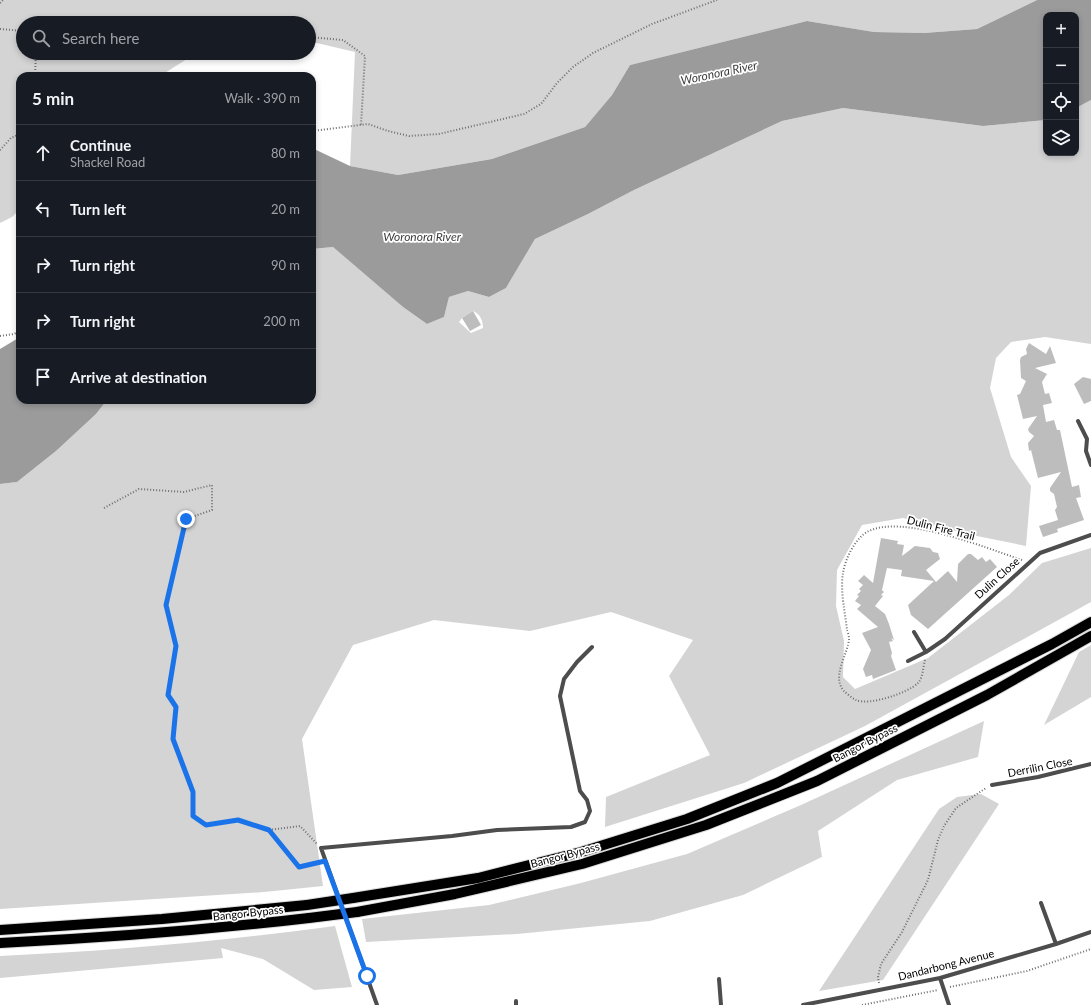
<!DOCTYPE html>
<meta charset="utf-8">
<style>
:root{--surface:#171b24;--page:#20242c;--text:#f1f3f6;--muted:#9ea1a6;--line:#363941}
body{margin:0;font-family:Lato,sans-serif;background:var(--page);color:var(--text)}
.controls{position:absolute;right:12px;top:12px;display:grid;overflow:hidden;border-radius:8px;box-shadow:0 2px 6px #0003}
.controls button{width:36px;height:36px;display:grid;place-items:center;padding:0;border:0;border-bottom:1px solid var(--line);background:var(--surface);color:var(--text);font:20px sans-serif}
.stop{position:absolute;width:12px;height:12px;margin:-9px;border:3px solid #1a73e8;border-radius:50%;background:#fff}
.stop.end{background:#1a73e8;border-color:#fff;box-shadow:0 1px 4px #0008}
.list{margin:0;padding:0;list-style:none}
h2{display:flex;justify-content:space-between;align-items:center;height:52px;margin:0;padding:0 16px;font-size:17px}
h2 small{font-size:13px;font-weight:400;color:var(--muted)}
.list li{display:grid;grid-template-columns:26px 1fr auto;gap:12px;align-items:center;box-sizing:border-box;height:56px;padding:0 16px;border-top:1px solid var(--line)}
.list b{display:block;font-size:15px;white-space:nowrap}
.list p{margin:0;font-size:13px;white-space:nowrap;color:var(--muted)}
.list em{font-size:13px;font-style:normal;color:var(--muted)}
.icon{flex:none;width:22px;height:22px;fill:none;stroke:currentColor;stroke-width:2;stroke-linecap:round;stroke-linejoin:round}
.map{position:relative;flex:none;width:1091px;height:1005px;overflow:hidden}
.search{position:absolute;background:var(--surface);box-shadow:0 2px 6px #0003;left:16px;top:16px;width:300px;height:44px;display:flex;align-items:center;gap:10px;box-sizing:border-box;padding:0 14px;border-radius:22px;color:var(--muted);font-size:15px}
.panel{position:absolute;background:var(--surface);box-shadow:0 2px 6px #0003;left:16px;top:72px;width:300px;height:332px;border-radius:12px}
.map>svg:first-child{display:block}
.green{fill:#d4d4d4;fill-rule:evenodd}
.water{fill:#9b9b9b}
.building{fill:#bdbdbd}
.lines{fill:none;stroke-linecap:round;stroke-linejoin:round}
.primary-casing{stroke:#dbdbdb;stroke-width:12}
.path{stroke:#6f6f6f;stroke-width:2;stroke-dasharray:1 2;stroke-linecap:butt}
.minor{stroke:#4d4d4d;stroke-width:4}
.primary{stroke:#000;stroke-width:10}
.primary-bridge-casing{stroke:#dbdbdb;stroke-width:12;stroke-linecap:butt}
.primary-bridge{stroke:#000;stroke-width:10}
.route{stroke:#1a73e8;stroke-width:5}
.labels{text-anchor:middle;stroke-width:3.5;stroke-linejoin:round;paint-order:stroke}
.street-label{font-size:11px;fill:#000;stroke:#fff}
.water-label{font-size:12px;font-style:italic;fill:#3c3c3c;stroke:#fff}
</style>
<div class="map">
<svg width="1091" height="1005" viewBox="0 0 1091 1005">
<rect width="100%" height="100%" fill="#fff"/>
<!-- green -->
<path class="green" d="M0,0h1037l-60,29 -53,4 -50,-1 -67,-11 -177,44 -18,30 -27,32 -93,32 -94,16 -48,-9 5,-114 -38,-9h-8v-20h-286v30h190l-26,6 -27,17h-140v133l-8,8 -12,6z
M1091,100v244l-46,-7 -34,5 -15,16 -6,30 21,69 20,29 -5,60 -59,-12 -64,-16 -41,7 -25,45 -1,36 8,35 -1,36 12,12 73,-31 81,-63 33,-32 49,-15v54l-226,124 -121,57 -139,44 1,-30 104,-42 -41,-79 24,-36 -82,-28 -81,19 -96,-11 -81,25 -51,94 21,147 -59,6 -264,17v-425l17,-2 39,-31 40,-37 11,-14h205v-151l21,-2 70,60 24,17 17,-7 5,-20 19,-6 21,6 17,-9 29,-49 53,-25 46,-24 148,-69 61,-13 140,18 63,-6v33h30v-45zM473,311c7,3 10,9 10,17l-12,5 -12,-11 3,-4z
M1091,645v52l-47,28 35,-73z
M984,721l-6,36 -81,23 -79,51 4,26 -79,38 -93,26 -133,13 -151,8 -4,-23 127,-14 92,-22 106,-29 114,-49z
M981,794l18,10 -116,176 -64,11 120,-182 18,-12z
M335,926l17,61 -38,3 -51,-31 -42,-11 2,10 -223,20v-22c112,-5 224,-15 335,-30z"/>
<!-- water -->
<path class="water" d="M1037,0h54v100l-15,8v-93h-30v105l-63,6 -140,-18 -61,13 -148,69 -46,24 -53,25 -29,49 -17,9 -21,-6 -19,6 -5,20 -17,7 -24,-17 -70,-60 -21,2v-101l38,18 48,9 94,-16 93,-32 27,-32 18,-30 177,-44 67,11 50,1 53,-4z
M20,337v63h87l-11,14 -40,37 -39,31 -17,2v-135z"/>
<!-- building -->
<path class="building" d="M473,311l8,14 -11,6 -8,-13z
M1029,343l17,11 4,-8 6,17 -21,5 12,6 -5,8 3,12 4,-1 3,10 -9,2 3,17 8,-2 3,10h3l12,57 7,-2 2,12 -5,1 8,22 -27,9 1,3 -15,5 -4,-11 19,-6 -3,-10 2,-3 -3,-13 -4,-3v-3l11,-16 -23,6 -7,-28 -2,1 -1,-8 6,-7 -5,-4 -1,-3 9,-13 -14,3 -6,-24 3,-1 6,-13 -5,-3 -1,-18 1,-3 6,-3 -1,-5z
M1083,377l8,2v22l-7,3 -10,-20z
M881,538l17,3 -1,3 7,1 -2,11 13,-10 15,2 3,4 5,1 2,6 -14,11 10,12 12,-11 9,11 1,-18 10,-10h3l7,6 4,-3 4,5 4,-3 7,8 -69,62 -17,-14 -3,-10 26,-24 -33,-5 1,-6 -15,-2 -5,22 2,2 -3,3 2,1 -8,10 10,8 4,10 5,16 -3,-2 2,3 -4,1 3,11 -1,3 5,14 -23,9 -1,-4 -6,2 -3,-8 8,-19 -9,-17 16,-6 -21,-18 4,-4 -6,-4 4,-5 -2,-1 4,-4 -2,-2 4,-4 -5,-4 6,-6 9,8z"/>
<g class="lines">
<defs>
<path id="primary" d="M353,898l125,-20 103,-26 106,-33 90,-36 275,-139 39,-22
M357,912l98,-18 127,-30 124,-39 111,-44 170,-86 104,-59
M0,930l162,-11 145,-14
M0,943c103,-5 206,-13 309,-25"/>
</defs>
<!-- primary casing -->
<use href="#primary" class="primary-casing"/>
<!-- path -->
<path class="path" d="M0,3l3,-3
M0,29l23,2
M309,37l34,3 22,16 -4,69
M35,76l1,-23
M312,131l56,-7 20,7 21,5 30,-2 85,-20 17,-10 16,-21 16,-16 20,-14 59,-29 65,-24
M0,150l11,-12 9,-4
M0,336l14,-2 6,-3
M104,508l35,-19 45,3 28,-7v25l-26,9 -20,86 10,41 -8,49 8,12 -3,32 20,53v24l13,9 32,-6 31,11 31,-4 17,18
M925,660c-2,7 -2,18 -7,23 -10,10 -49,23 -62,17 -4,-2 -9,-6 -12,-9 -13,-14 4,-37 5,-52 0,-3 -1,-7 -2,-9 -2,-18 -7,-40 -4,-57 2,-14 12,-34 24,-41 34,-19 119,16 155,28
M269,830l30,37 21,-5
M879,983l-1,-6 3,-13 21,-32 26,-52 10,-40 6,-14 12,-18 30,-20
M950,987l77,-16 64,-22
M862,1005l76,-15"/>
<!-- minor -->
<path class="minor" d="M1078,421l9,18 -1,12 5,14
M914,632l12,20
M908,661l18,-9 19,-13 95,-86 51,-18
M992,785l46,-8 53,-13
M1041,903l15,41
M940,978l9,27
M719,979l2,26
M516,1001v4
M377,1005l-56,-157 131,-12 45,-6 74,-3 14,-5 5,-11 -3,-11 -7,-9 -20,-95 4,-17 13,-17 15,-15
M803,1005l137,-27 116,-34 35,-12"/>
<!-- primary -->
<use href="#primary" class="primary"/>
<defs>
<path id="primary-bridge" d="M307,905l46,-7
M309,918l48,-6"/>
</defs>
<!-- primary-bridge casing -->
<use href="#primary-bridge" class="primary-bridge-casing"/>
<!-- primary-bridge -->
<use href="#primary-bridge" class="primary-bridge"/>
</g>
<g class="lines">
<!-- route -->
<path class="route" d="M186,519l-20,86 10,41 -8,49 8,12 -3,32 20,53v24l13,9 32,-5 31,10 30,37 26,-6 42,115"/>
</g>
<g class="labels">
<!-- street labels -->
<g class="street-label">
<text transform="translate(941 528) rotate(14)" y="4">Dulin Fire Trail</text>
<text transform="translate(997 578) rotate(-42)" y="4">Dulin Close</text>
<text transform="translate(865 743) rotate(-27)" y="4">Bangor Bypass</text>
<text transform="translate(1040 767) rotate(-11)" y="4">Derrilin Close</text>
<text transform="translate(565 855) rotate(-15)" y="4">Bangor Bypass</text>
<text transform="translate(248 913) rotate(-6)" y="4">Bangor Bypass</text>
<text transform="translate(946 965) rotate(-14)" y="4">Dandarbong Avenue</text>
</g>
<!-- water labels -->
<g class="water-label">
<text transform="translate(719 73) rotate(-12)" y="4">Woronora River</text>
<text x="422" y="241">Woronora River</text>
</g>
</g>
</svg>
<div class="controls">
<button>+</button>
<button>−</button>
<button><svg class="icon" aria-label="locate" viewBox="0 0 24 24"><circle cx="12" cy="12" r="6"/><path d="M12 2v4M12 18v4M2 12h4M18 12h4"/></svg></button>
<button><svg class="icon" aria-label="layers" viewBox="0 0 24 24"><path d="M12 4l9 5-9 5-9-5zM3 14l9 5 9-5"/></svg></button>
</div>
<div class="stop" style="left:367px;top:976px"></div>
<div class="stop end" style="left:186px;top:519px"></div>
<div class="search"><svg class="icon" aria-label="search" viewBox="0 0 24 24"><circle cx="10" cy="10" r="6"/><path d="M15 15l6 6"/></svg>Search here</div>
<section class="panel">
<h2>5 min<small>Walk · 390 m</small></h2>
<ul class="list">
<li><svg class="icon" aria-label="ahead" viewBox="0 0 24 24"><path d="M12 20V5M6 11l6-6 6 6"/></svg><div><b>Continue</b><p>Shackel Road</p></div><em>80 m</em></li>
<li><svg class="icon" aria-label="left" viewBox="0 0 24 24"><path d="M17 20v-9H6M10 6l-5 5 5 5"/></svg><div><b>Turn left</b></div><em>20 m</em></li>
<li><svg class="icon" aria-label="right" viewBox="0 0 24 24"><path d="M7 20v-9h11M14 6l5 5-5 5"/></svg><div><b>Turn right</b></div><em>90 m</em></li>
<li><svg class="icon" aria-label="right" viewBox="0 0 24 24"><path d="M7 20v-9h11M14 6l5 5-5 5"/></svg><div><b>Turn right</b></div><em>200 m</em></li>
<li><svg class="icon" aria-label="arrive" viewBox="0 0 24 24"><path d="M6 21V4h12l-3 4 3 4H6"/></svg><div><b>Arrive at destination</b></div></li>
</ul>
</section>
</div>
